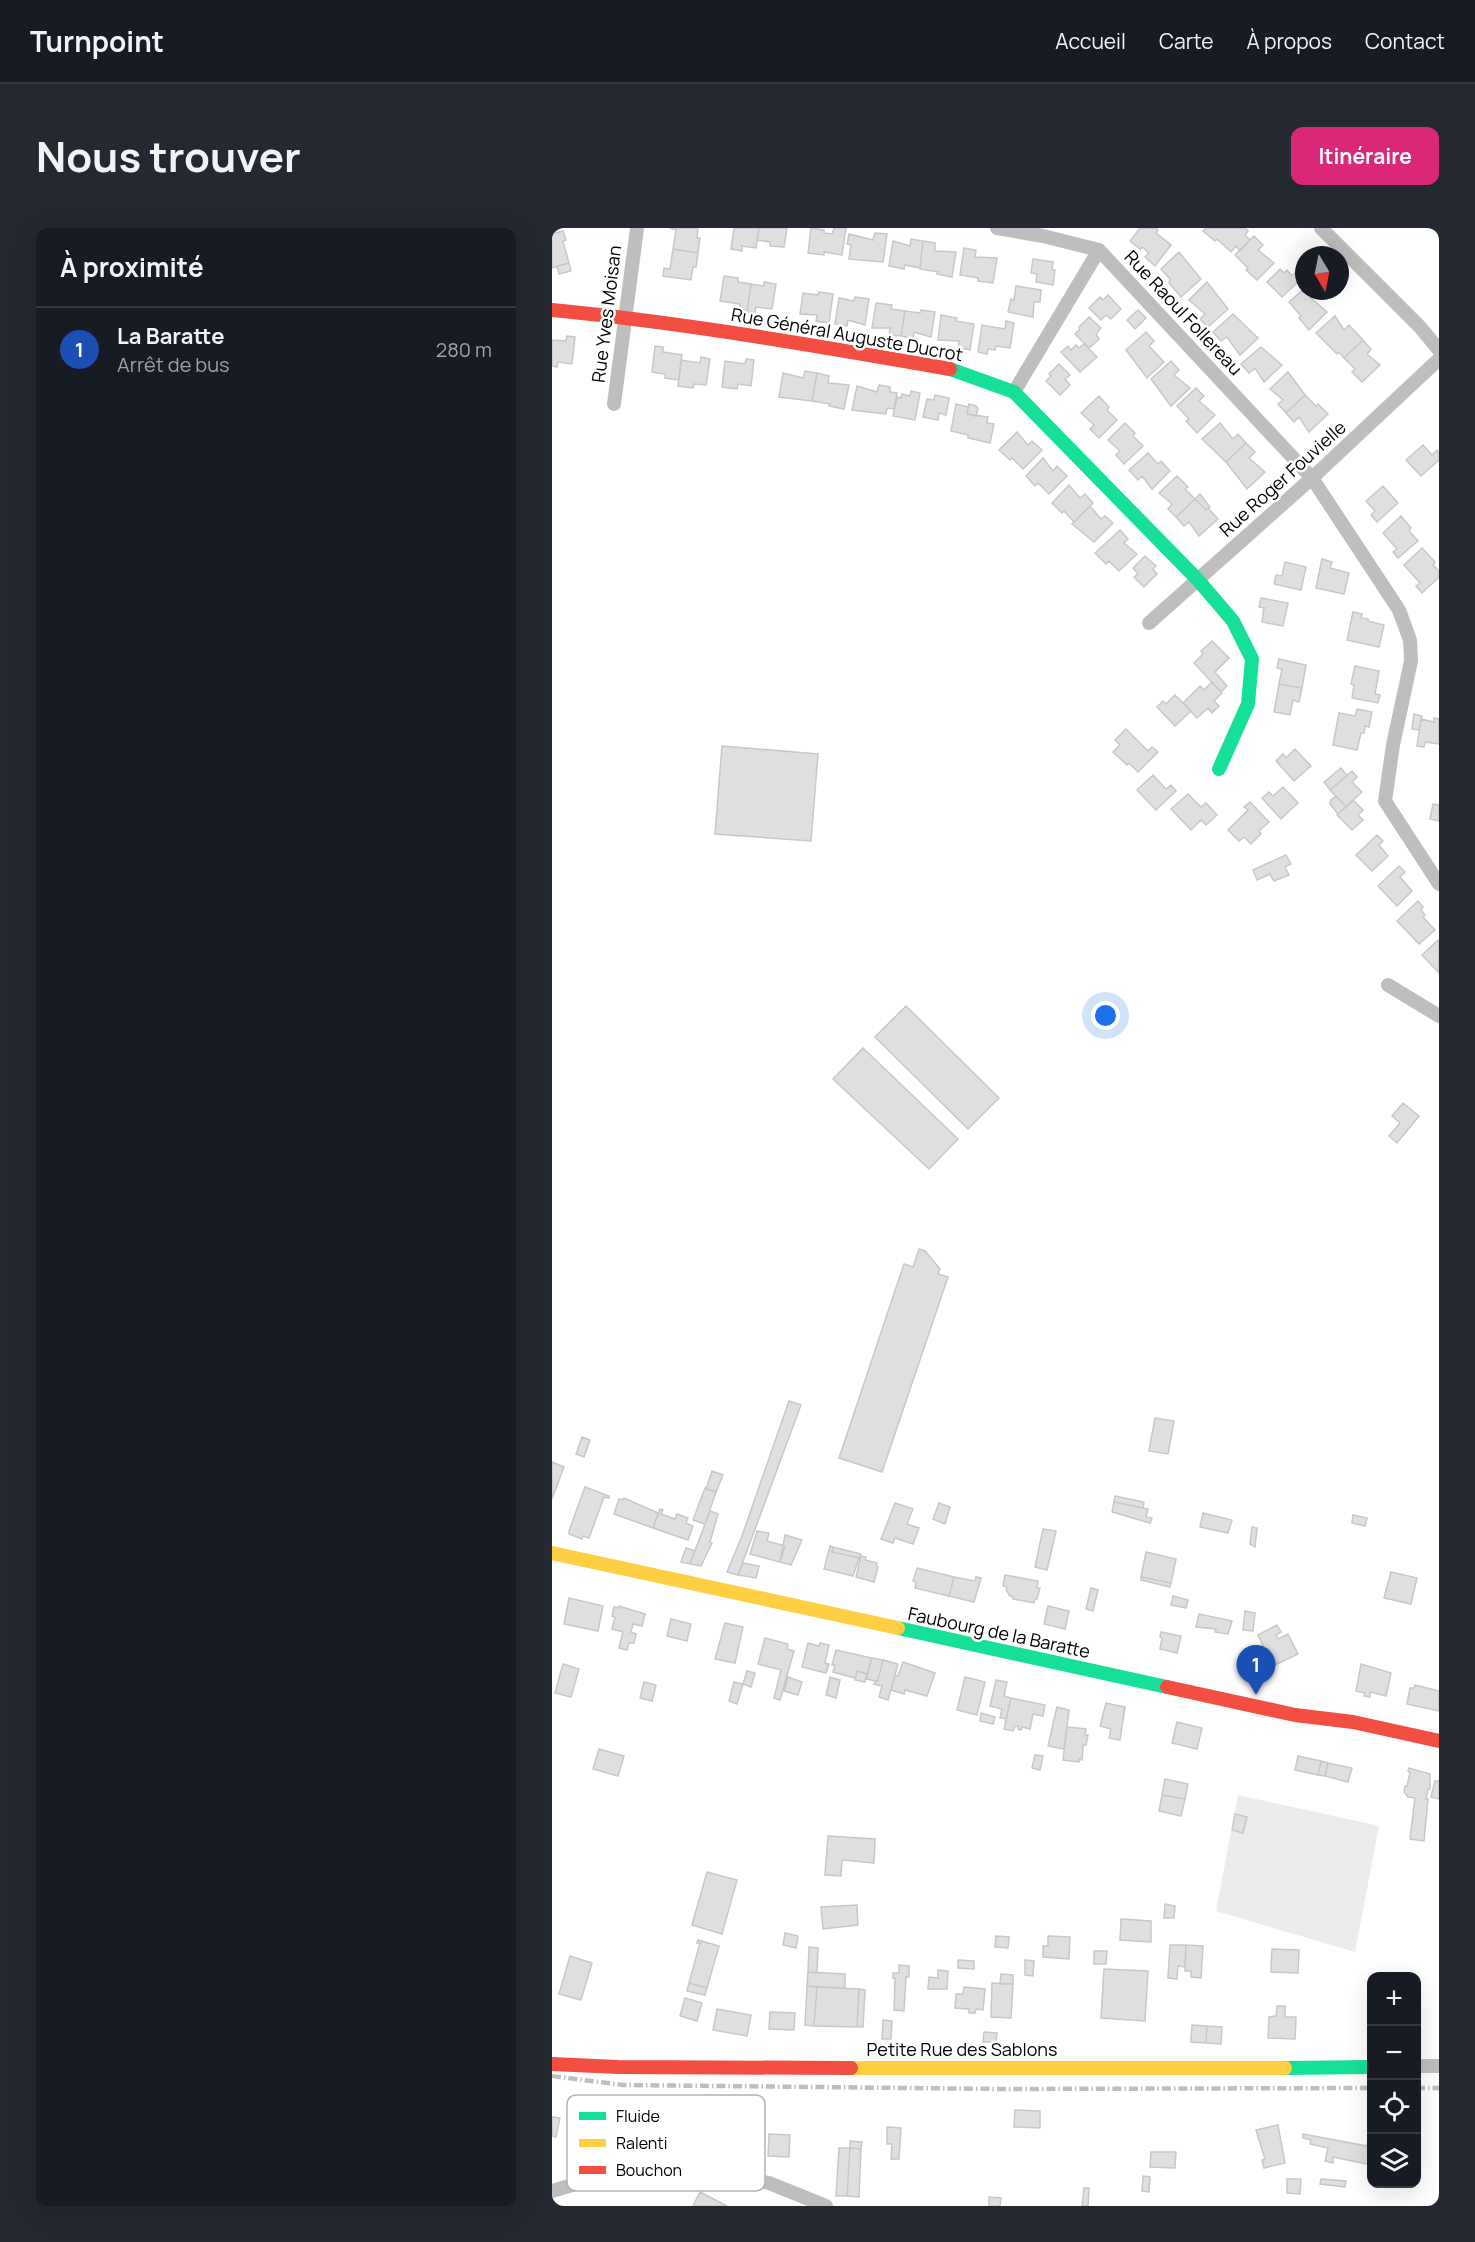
<!DOCTYPE html>
<html lang="fr">
<meta charset="utf-8">
<style>
:root{--surface:#171b24;--page:#242831;--text:#f1f3f6;--muted:#9ea1a6;--line:#363941;--accent:#db2777}
body{margin:0;font-family:Manrope,sans-serif;background:var(--page);color:var(--text)}
.controls{position:absolute;right:18px;bottom:18px;display:grid;overflow:hidden;border-radius:12px;box-shadow:0 6px 24px #0002}
.controls button{width:54px;height:54px;display:grid;place-items:center;padding:0;border:0;border-bottom:2px solid var(--line);background:var(--surface);color:var(--text);font:30px sans-serif}
.compass{position:absolute;left:743px;top:18px;width:54px;height:54px;border-radius:50%;background:var(--surface);box-shadow:0 6px 24px #0002;rotate:170deg}
.you{position:absolute;left:554px;top:788px;width:21px;height:21px;margin:-15px;border:4px solid #fff;border-radius:50%;background:#1a73e8;box-shadow:0 0 0 9px #1a73e833}
.badge{display:grid;place-items:center;width:39px;height:39px;border-radius:50%;background:var(--accent);color:#fff;font-size:20px;font-weight:700}
.pin{position:absolute;translate:-50% -50px;filter:drop-shadow(0 2px 3px #0008)}
.pin::after{content:'';position:absolute;top:32px;width:21px;height:18px;background:inherit;clip-path:polygon(0 0,100% 0,50% 100%)}
.list{margin:0;padding:0;list-style:none}
h2{display:flex;justify-content:space-between;align-items:center;height:78px;margin:0;padding:0 24px;font-size:26px}
h2 small{font-size:20px;font-weight:400;color:var(--muted)}
.list li{display:grid;grid-template-columns:39px 1fr auto;gap:18px;align-items:center;box-sizing:border-box;height:84px;padding:0 24px;border-top:2px solid var(--line)}
.list b{display:block;font-size:22px;white-space:nowrap}
.list p{margin:0;font-size:20px;white-space:nowrap;color:var(--muted)}
.list em{font-size:20px;font-style:normal;color:var(--muted)}
.icon{flex:none;width:33px;height:33px;fill:none;stroke:currentColor;stroke-width:2;stroke-linecap:round;stroke-linejoin:round}
.map{position:relative;flex:none;width:887px;height:1978px;overflow:hidden;border-radius:12px}
header{display:flex;align-items:center;gap:36px;box-sizing:border-box;height:84px;padding:0 30px;background:var(--surface);border-bottom:2px solid var(--line)}
header strong{font-size:28px}
nav{display:flex;gap:33px;margin-inline-start:auto;font-size:21px}
.intro{display:flex;align-items:center;justify-content:space-between;box-sizing:border-box;height:144px;padding:0 36px}
h1{margin:0;font-size:42px}
.button{padding:15px 27px;border-radius:12px;background:var(--accent);color:#fff;font-size:21px;font-weight:700}
main{display:flex;gap:36px;padding:0 36px}
aside{flex:1;background:var(--surface);border-radius:12px;box-shadow:0 6px 24px #0002}
.map>svg:first-child{display:block}
.green{fill:#ececec}
.building{fill:#dfdfdf;stroke:#c7c7c7;stroke-width:1.5}
.lines{fill:none;stroke-linecap:round;stroke-linejoin:round}
.street{stroke:#bebebe;stroke-width:14}
.fast{stroke:#16e098;stroke-width:14}
.slow{stroke:#ffcf43;stroke-width:14}
.jam{stroke:#f24e42;stroke-width:14}
.rail{stroke:#bebebe;stroke-width:4.5;stroke-dasharray:9 3 1.5 3;stroke-linecap:butt}
.labels{text-anchor:middle;stroke-width:5;stroke-linejoin:round;paint-order:stroke}
.street-label{font-size:18px;fill:#000;stroke:#fff}
.key{fill:#fff;stroke:#b2b2b2;stroke-width:1.5}
.key-label{font-size:16px;fill:#000}
</style>
<header>
<strong>Turnpoint</strong>
<nav><a>Accueil</a><a>Carte</a><a>À propos</a><a>Contact</a></nav>
</header>
<div class="intro"><h1>Nous trouver</h1><a class="button">Itinéraire</a></div>
<main>
<aside>
<h2>À proximité<small></small></h2>
<ul class="list">
<li><span class="badge" style="background:#1a4fb4">1</span><div><b>La Baratte</b><p>Arrêt de bus</p></div><em>280 m</em></li>
</ul>
</aside>
<div class="map">
<svg width="887" height="1978" viewBox="0 0 887 1978">
<rect width="100%" height="100%" fill="#fff"/>
<!-- green -->
<path class="green" d="M686,1567l141,31 -24,126 -139,-41z"/>
<!-- building -->
<path class="building" d="M118,0h28l-1,10h3l-2,15 -25,-4 3,-19z
M182,0h25l-3,20 -14,-2v5l-11,-2z
M207,0h28l-3,19 -14,-1v-4l-13,-2z
M259,0l13,2v3l8,1 2,-6h12l-4,27 -18,-3v3l-16,-2z
M588,0h15l3,2 -2,3 15,12 -16,21 -10,-9 4,-4 -7,-6 -2,2 -10,-8z
M654,0h39l3,3 -3,4 5,5 -10,11 -4,-5 -5,6 -14,-13 -2,2 -12,-10z
M11,3l3,9 -3,1 6,22 -17,5v-34z
M323,5l12,1 -4,28 -34,-3 2,-14 -4,-1 2,-10 24,6z
M702,8l9,9 -5,5 16,13 -17,17 -11,-10 2,-2 -13,-13z
M359,11l12,2 -3,27 -15,-3 -1,4 -15,-3 4,-25 17,5z
M371,13l12,2v8l21,1 -4,25 -15,-3 1,-2 -18,-3z
M412,20l12,2 -1,7 22,1 -4,25 -15,-2v-3l-18,-3z
M121,21l25,4 -2,14h-3l-2,13 -28,-4 1,-8 6,1z
M627,24l22,27 -20,18 -12,-14 1,-4 -9,-10z
M481,31l20,3 -1,8h3l-2,15 -17,-3 1,-8 -6,-1z
M17,35l2,8 -12,3 -2,-8z
M728,41l4,4 3,-3 5,6 4,-4 6,6 -20,19 -15,-15z
M172,48l14,2v4l13,2 -4,28 -8,-2 1,-6 -20,-3z
M212,54l12,2 -4,25 -16,-2 -1,6 -8,-1 4,-28 13,2z
M655,54l21,27 -20,18 -8,-8 5,-5 -16,-14z
M464,58l25,4 -1,12h-6l-1,15 -25,-5 3,-13 3,1z
M752,61v2h10l2,2 -5,5 16,14 -18,18 -10,-12 2,-2 -12,-14z
M267,64l14,2 -4,29 -13,-2 1,-6 -17,-1 3,-21 15,2z
M556,67l13,14 -10,10 -5,-4 -5,5 -12,-12 11,-11 3,3z
M303,69l14,2 -4,26 -17,-5 -1,6 -12,-2 4,-26 15,3z
M324,75l16,2 -1,4 14,2 -4,25 -12,-1 1,-7h-18z
M369,82l14,2 -4,25 -17,-5 -1,7 -12,-3 4,-25 15,2z
M586,82l8,8 -11,11 -8,-9z
M681,86l25,24 -18,17 -13,-18 -6,4 -8,-9z
M389,87l16,3 -1,3 18,3 -4,26 -12,-2 1,-7 -21,-1z
M783,88l9,14 5,-5 14,15 -19,18 -5,-6 -2,2 -21,-21z
M537,89l12,11 -5,6 3,5 -10,9 -14,-14 5,-5 -1,-2z
M454,93l8,2 -4,25 -14,-2 -1,4 -7,-1 -1,5 -9,-2 4,-27 23,4z
M594,104l8,9 -5,5 15,16 -17,16 -21,-28z
M15,108l8,1 -3,27 -14,-2 -1,5 -5,-1v-26l14,1z
M811,112l8,9 -4,5 13,11 -18,17 -10,-10 3,-3 -11,-11z
M532,116l13,13 -17,15 -19,-20 7,-6 3,4 5,-5 3,3z
M103,118l8,1v5l19,3 -3,25 -14,-2v-4l-13,-2z
M709,119l21,18 -18,17 -9,-14 -6,5 -8,-9z
M149,129l9,2 -4,26 -12,-1 -1,4 -15,-2 3,-26 19,3z
M194,131l8,1 -3,26 -13,-2 -1,5 -15,-2 3,-26 20,3z
M619,133l8,9 -5,5 16,13 -19,18 -20,-27z
M507,136l11,11 -5,4 5,6 -10,10 -14,-14 5,-5 -2,-2z
M253,143l12,2 -5,28 -33,-4 4,-24 20,5z
M736,144l17,23 -19,18 -8,-9 5,-4 -13,-11z
M265,145l12,3 -1,7 21,2 -5,24 -15,-3 1,-2 -18,-3z
M327,157l11,2v5l7,1 -3,16 -7,-1 -1,6 -34,-4 5,-24 20,6z
M644,160l8,8 -5,5 16,14 -18,18 -11,-12 3,-2 -12,-13z
M359,163l9,2 -5,27 -22,-4 4,-19 4,1 1,-4 8,2z
M383,167l14,3 -3,17 -7,-2 -1,7 -15,-3 4,-18 7,1z
M753,167l11,11 2,-2 10,10 -19,18 -10,-15 -5,5 -8,-9z
M547,168l10,11 -2,3 10,10 -18,18 -9,-9 4,-4 -13,-12z
M404,176l12,3 -1,7 21,3 -1,6 7,1 -4,19 -22,-5v-3l-17,-4z
M417,176l7,2 2,3 -2,7 -9,-2z
M573,195l10,10 -2,3 10,10 -19,18 -8,-9 4,-4 -12,-11z
M668,195l13,16 5,-5 8,9 -20,19 -24,-23z
M465,204l11,13 4,-4 10,9 -19,19 -11,-11 -2,2 -11,-10z
M694,215l9,9 -6,6 16,14 -18,17 -21,-27z
M871,217l9,10 5,-5 2,3v7l-18,16 -15,-16z
M596,225l10,11 3,-3 9,10 -18,18 -10,-13 -4,4 -9,-10z
M491,230l10,13 4,-5 10,10 -18,18 -11,-11 -3,3 -9,-10z
M625,248l11,11 -3,2 10,10 -19,18 -8,-8 4,-5 -13,-11z
M517,257l11,13 5,-4 8,9 -19,19 -10,-11 -2,2 -10,-10z
M831,258l15,17 -21,19 -6,-7 4,-4 -9,-10z
M648,266l10,13 -4,3 -11,-11z
M643,271l11,11 2,-2 10,11 -19,17 -10,-14 -5,4 -8,-9z
M538,278l11,13 4,-3 8,7 -19,19 -22,-18z
M849,288l10,12 -2,3 9,10 -20,17 -5,-6 4,-3 -14,-16z
M568,302l8,9 -4,4 13,11 -18,17 -10,-10 -3,3 -11,-11z
M870,320l13,14 -2,3 6,6v6l-17,16 -6,-7 4,-3 -16,-18z
M593,328l11,10 -3,3 4,5 -13,13 -10,-10 4,-3 -5,-6z
M770,331l10,3 -2,6 19,5 -5,21 -28,-6z
M733,334l21,5 -5,23 -27,-6 2,-9 6,1z
M709,370l27,5 -5,23 -21,-4 2,-14 -5,-1z
M801,384l9,2 -1,4 7,1v2l16,4 -5,22 -32,-7z
M660,413l17,17 -14,14 12,14 -6,6 -27,-29 9,-9 -2,-3z
M727,431l27,6 -4,23 -23,-4 3,-15 -5,-1z
M803,438l24,5 -4,23 5,1 -2,8 -26,-5 2,-13 -3,-1z
M660,454l10,11 -8,8 5,5 -7,7 -4,-5 -11,10 -14,-15 17,-17 4,4z
M727,456l23,4 -3,14 -6,-2 -3,15 -16,-3z
M623,467l16,16 -16,15 -18,-19 6,-6 3,3z
M805,481l15,3 -3,15 -4,-1 -1,7h-3l-4,17 -24,-5 6,-32 16,3z
M862,486l8,2 -3,14 -7,-1z
M882,490l5,1v25l-14,-2 -1,5 -7,-1 4,-27 13,3z
M574,501l22,22 4,-4 6,5 -20,20 -9,-9 -2,2 -14,-13 7,-7 -5,-5z
M170,518l96,8 -7,87 -96,-7z
M743,521l16,17 -17,15 -18,-20 7,-7 3,4z
M789,540l6,8 -17,14 -6,-8z
M800,543l5,6 -5,5 10,10 -16,15 -16,-17z
M601,547l13,14 5,-4 5,6 -20,19 -19,-20z
M731,559l15,16 -17,16 -19,-21 7,-6 4,4z
M636,566l13,13 5,-4 11,12 -11,10 -5,-5 -10,10 -20,-21z
M784,568l10,11 -8,7 -8,-10 1,-4z
M801,572l10,10 -5,5 5,5 -11,10 -15,-15z
M698,574l19,20 -10,9 2,3 -10,10 -7,-7 -5,4 -11,-11 20,-20 -4,-3z
M881,576l6,1v16l-9,-2z
M825,607l6,6 -4,4 9,11 -16,15 -16,-16z
M734,627l5,9 -6,3 4,8 -15,6 -4,-7 -13,6 -4,-10z
M847,638l6,6 -5,5 12,14 -15,15 -19,-20z
M866,673l5,6 -2,3 4,5 -2,2 12,13 -16,14 -22,-23z
M886,712l1,1v32l-17,-18z
M354,778l93,92 -31,31 -93,-92z
M311,820l95,91 -29,30 -96,-90z
M851,875l16,13 -22,27 -8,-7 11,-13 -8,-7z
M367,1021l6,2 15,18 -2,5 10,3 -66,195 -43,-14 65,-194 9,3z
M237,1173l12,4 -63,170 -11,-3 15,-36z
M603,1190l19,3 -6,33 -19,-3z
M30,1209l8,3 -6,17 -8,-3z
M0,1234l12,5 -12,32z
M160,1243l11,4 -7,17 -10,-3z
M33,1259l24,9v2l-5,-1 -15,41 -6,-2 -1,3 -13,-5v-3z
M153,1260l11,4 -11,32 -12,-4z
M563,1268l29,6 -1,6 -29,-6z
M72,1270l34,15 -5,15 -39,-14 5,-15 4,1z
M562,1274l34,7 -2,8 6,1 -2,5 -38,-11z
M343,1275l18,6 -6,15 12,4 -6,16 -18,-6 -2,5 -12,-4z
M387,1275l11,4 -5,17 -12,-5z
M108,1281l3,1 -2,4 14,5 2,-5 11,4 -2,5 7,3 -5,14 -35,-12z
M158,1283l8,3 -8,28 2,1 -11,23 -11,-2z
M651,1285l29,7 -4,13 -28,-6z
M801,1287l14,3 -2,8 -13,-3z
M700,1299l5,1 -2,19 -5,-3z
M491,1301l13,2 -9,39 -12,-3z
M205,1303l12,2 -2,8 18,5 -5,16 -30,-8z
M233,1307l17,5 -11,25 -11,-3z
M278,1318l3,1 -1,5 27,6 -6,18 -29,-7z
M281,1319l28,7 -2,4 -27,-6z
M134,1320l9,3 -5,13 -9,-2z
M594,1324l30,7 -5,24 -30,-6z
M309,1328l5,1 -1,3 12,3 -1,3 2,1 -4,15 -18,-5z
M191,1335l16,3 -3,12 -18,-3z
M365,1340l37,9 -5,19 -34,-8 1,-6 -3,-1z
M839,1344l26,6 -6,26 -27,-6z
M453,1347l33,6 -1,7h3l-3,11h-2l-1,4 -21,-4v-2l-3,-1 -4,-6 1,-3 -4,-1z
M402,1349l21,4 1,-4 5,1 -7,24 -25,-6z
M589,1349l30,6 -1,4 -29,-7z
M539,1360l7,2 -5,21 -7,-2z
M621,1368l15,4 -2,8 -15,-3z
M17,1370l34,8 -5,25 -34,-7z
M67,1378l26,8 -3,12 -9,-2 -2,8 5,2 -2,9h-5l-2,7 -8,-2 4,-16 -11,-3 3,-12 -3,-1 2,-9 5,1z
M496,1378l21,5 -4,18 -21,-5z
M693,1383l10,2 -2,18 -10,-1z
M647,1386l33,7 -4,13 -13,-2 1,-3 -20,-2z
M119,1391l20,5 -4,17 -20,-5z
M173,1395l18,4 -8,36 -20,-4z
M725,1397l4,7 -5,3 2,4 10,-5 10,20 -25,12 -15,-31z
M609,1404l20,4 -4,17 -17,-4 2,-11 -2,-1z
M213,1410l23,6 -1,5 7,2 -14,49 -6,-2 7,-28 -23,-6z
M256,1415l11,3 1,-3 9,2 -4,18 4,1 -3,9 -24,-6z
M284,1422l36,8 -5,16 -10,-3 -2,7 -22,-6 2,-7h-3z
M320,1430l11,2 -5,20 -3,1 -9,-2z
M331,1432l15,4 -10,36 -9,-3 3,-11 -8,-2 4,-4z
M351,1434l32,11 -8,23 -22,-6 -1,4 -13,-4 4,-15 3,1z
M11,1436l16,5 -8,28 -16,-4z
M809,1436l30,9 -5,23 -16,-4v5l-6,-1 1,-3 -9,-2z
M195,1443l8,2 -4,14 -8,-3z
M305,1443l10,3 -2,8 -10,-2z
M236,1449l14,5 -4,13 -14,-4z
M278,1449l10,3 -4,18 -10,-3z
M413,1449l20,5 -8,33 -20,-5z
M444,1452l11,2 -3,14 7,2 -5,21 -6,-1 2,-9 -12,-3z
M92,1454l12,3 -4,16 -12,-3z
M182,1454l9,2 -6,20 -8,-3z
M863,1457l24,6v20l-32,-7 3,-16h4z
M459,1470l34,7 -2,11 -10,-2 -3,15 -8,-2 -1,3 -3,-1v-3h-3l-2,5 -9,-2z
M554,1475l19,4 -5,33 -11,-2 2,-9 -11,-3z
M505,1479l12,3 -5,39 -16,-3z
M429,1485l14,4 -2,7 -13,-3z
M625,1494l25,6 -5,21 -25,-6z
M515,1499l19,2 -1,6h3l-2,10h-3l-1,15 -3,-1v3l-16,-2z
M47,1521l25,7 -6,20 -25,-7z
M483,1527l8,1 -3,14 -8,-2z
M746,1528l23,5 -3,14 -23,-5z
M769,1533l7,2 -3,13 -7,-1z
M776,1535l24,5 -4,14 -23,-6z
M857,1540l21,6v15h-2l-2,10h2l-4,42 -14,-2 5,-41 -7,-1 -4,-5 1,-6h2l3,-13 -2,-2z
M613,1551l23,5 -3,15 -23,-4z
M883,1553h4v18l-8,-2z
M610,1567l23,4 -4,17 -22,-5z
M683,1586l12,3 -4,16 -11,-3z
M276,1608l47,3 -1,24 -32,-3 -1,16 -16,-1z
M155,1644l30,8 -15,54 -30,-9z
M613,1676l10,2 -1,12h-10z
M305,1677l1,20 -35,4 -2,-22z
M569,1691l30,2v21l-31,-2z
M233,1705l13,3 -2,12 -13,-3z
M444,1708l13,1 -1,11 -13,-1z
M496,1708l22,1 -1,22 -26,-2v-11h5z
M146,1712l21,6 -12,42 -18,-5 11,-40h-3z
M618,1717h16l-1,22 -7,-1 -1,13 -9,-1z
M634,1717l17,1 -2,32 -10,-1v-6h-6z
M257,1719l9,1 -1,25 -9,-1z
M720,1721l27,1 -1,23 -27,-1z
M542,1723h13l-1,13h-12z
M18,1728l22,7 -11,37 -22,-6z
M406,1732l16,1v8l-16,-1z
M473,1732l9,1 -1,15 -8,-1z
M347,1737l10,1v11h-3l-2,34 -10,-1 1,-32h-2v-5h6z
M552,1741l44,2 -3,50 -44,-3z
M386,1742l10,1 -1,18h-19l1,-12 9,1z
M256,1744l37,2v14l-38,-2z
M449,1746l12,1v9h-13z
M137,1755l18,5 -2,7 -18,-4z
M440,1755l21,1 -2,34 -20,-1z
M255,1758l10,1 -3,39 -9,-1z
M265,1759l42,2 -2,38 -43,-1z
M412,1759l21,2 -2,21 -7,-1 -1,4h-6v-4l-14,-1 1,-14h7z
M307,1761l6,1 -2,37h-6z
M133,1770l17,5 -5,18 -17,-5z
M725,1778h8v11h11l-1,22 -27,-1 1,-21 7,-1z
M165,1781l34,6 -4,21 -34,-6z
M218,1784l25,1 -1,17 -25,-1z
M331,1792l9,1 -1,18h-9z
M640,1797l15,1 -1,17 -15,-1z
M655,1798l15,1 -1,17 -15,-1z
M432,1804l13,1 -1,9h-13z
M463,1882l25,1v17l-26,-1z
M0,1889l8,1 -4,19 -4,-1z
M726,1897l7,38 -21,5 -2,-8 3,-1 -9,-29z
M335,1899l14,1 -2,31h-8l1,-15h-5z
M217,1906l21,1 -1,22 -21,-1z
M751,1906l64,12 1,-7 4,1v25l-39,-8v6l-8,-2 3,-13 -18,-4 1,-4 -8,-2z
M298,1913l12,1 -1,7 -11,-1z
M287,1920h11l-3,48h-11z
M298,1920l11,1 -2,48 -12,-1z
M599,1924h25l-1,16 -25,-1z
M591,1948l7,1 -1,15 -7,-1z
M735,1951h14l-1,15 -13,-1z
M769,1951l25,2 -1,6 -25,-3z
M532,1960h5l-1,18h-6z
M148,1964l27,14h-34z
M437,1969l12,1 -1,8h-11z"/>
<g class="lines">
<!-- street -->
<path class="street" d="M445,0l46,8 56,14 213,228 87,132 11,30 1,21 -18,84 -8,56 54,83
M769,0l99,99 19,23
M462,164l85,-142
M62,176l23,-176
M597,395l163,-145 127,-119
M836,757l51,31
M864,1838h23
M0,1963l54,-16 46,-7 38,-1 79,16 57,23"/>
<!-- fast -->
<path class="fast" d="M398,141l64,23 184,188 35,41 19,38 -4,45 -29,65
M346,1400l269,59
M733,1840l87,-1"/>
<!-- slow -->
<path class="slow" d="M0,1325l346,75
M299,1840h434"/>
<!-- jam -->
<path class="jam" d="M0,82c134,13 266,36 398,59
M615,1459l128,28 58,7 86,19
M0,1836l66,3 233,1"/>
<!-- rail -->
<path class="rail" d="M0,1848l71,9 380,4 369,-1
M864,1860h23"/>
</g>
<g class="labels">
<!-- street labels -->
<g class="street-label">
<text transform="translate(631 85) rotate(47)" y="6">Rue Raoul Follereau</text>
<text transform="translate(55 86) rotate(-83)" y="6">Rue Yves Moisan</text>
<text transform="translate(295 107) rotate(10)" y="6">Rue Général Auguste Ducrot</text>
<text transform="translate(731 251) rotate(-42)" y="6">Rue Roger Fouvielle</text>
<text transform="translate(447 1405) rotate(12)" y="6">Faubourg de la Baratte</text>
<text x="410" y="1828">Petite Rue des Sablons</text>
</g>
</g>
<!-- legend -->
<rect x="15" y="1867" width="198" height="96" rx="9" class="key"/>
<rect x="27" y="1884" width="27" height="8" fill="#16e098"/>
<rect x="27" y="1911" width="27" height="8" fill="#ffcf43"/>
<rect x="27" y="1938" width="27" height="8" fill="#f24e42"/>
<g class="key-label">
<text x="64" y="1894">Fluide</text>
<text x="64" y="1921">Ralenti</text>
<text x="64" y="1948">Bouchon</text>
</g>
</svg>
<div class="controls">
<button>+</button>
<button>−</button>
<button><svg class="icon" aria-label="locate" viewBox="0 0 24 24"><circle cx="12" cy="12" r="6"/><path d="M12 2v4M12 18v4M2 12h4M18 12h4"/></svg></button>
<button><svg class="icon" aria-label="layers" viewBox="0 0 24 24"><path d="M12 4l9 5-9 5-9-5zM3 14l9 5 9-5"/></svg></button>
</div>
<svg class="compass" viewBox="-18 -18 36 36"><path d="M0-13l5 13h-10z" fill="#e53935"/><path d="M0 13l5-13h-10z" fill="#9ea1a6"/></svg>
<div class="you"></div>
<div class="pin badge" style="left:704px;top:1467px;background:#1a4fb4">1</div>
</div>
</main>
